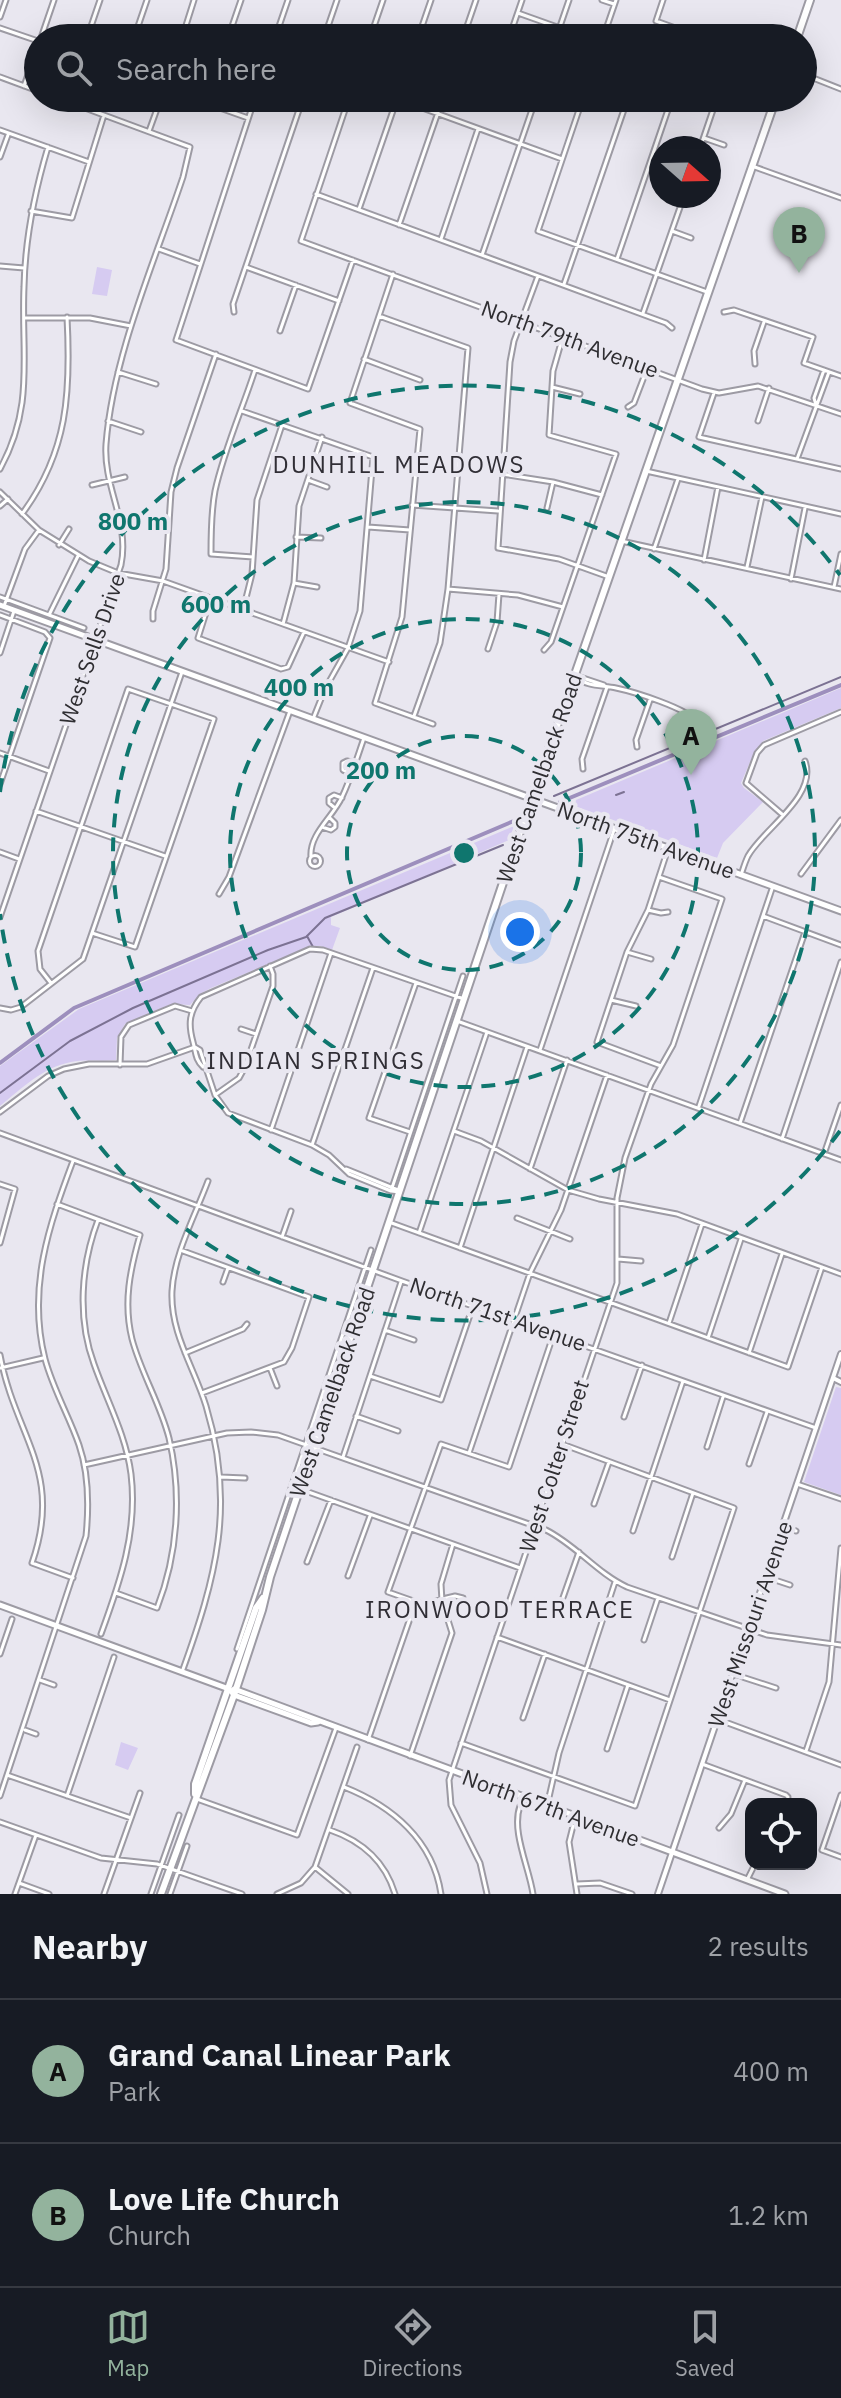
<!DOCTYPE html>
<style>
:root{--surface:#171b24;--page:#20242c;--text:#f1f3f6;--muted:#9ea1a6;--line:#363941;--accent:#93b39d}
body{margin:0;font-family:"IBM Plex Sans",sans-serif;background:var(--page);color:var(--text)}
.controls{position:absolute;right:24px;bottom:24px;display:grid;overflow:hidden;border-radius:16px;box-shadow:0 8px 32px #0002}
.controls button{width:72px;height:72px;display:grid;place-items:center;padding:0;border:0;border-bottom:2px solid var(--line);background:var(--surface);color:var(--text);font:40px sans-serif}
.compass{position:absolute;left:649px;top:136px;width:72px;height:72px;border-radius:50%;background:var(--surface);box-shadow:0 8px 32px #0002;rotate:110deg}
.you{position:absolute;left:520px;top:932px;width:28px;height:28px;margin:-20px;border:6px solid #fff;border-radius:50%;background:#1a73e8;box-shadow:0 0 0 12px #1a73e833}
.badge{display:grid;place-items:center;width:52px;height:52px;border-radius:50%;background:var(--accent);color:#111;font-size:26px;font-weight:700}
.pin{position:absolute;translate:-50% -66px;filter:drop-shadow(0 2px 4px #0008)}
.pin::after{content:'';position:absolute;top:42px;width:28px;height:24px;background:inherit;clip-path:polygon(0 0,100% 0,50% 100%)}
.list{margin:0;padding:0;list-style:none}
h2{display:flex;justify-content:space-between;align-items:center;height:104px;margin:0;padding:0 32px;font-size:34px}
h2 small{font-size:26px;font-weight:400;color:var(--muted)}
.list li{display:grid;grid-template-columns:52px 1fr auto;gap:24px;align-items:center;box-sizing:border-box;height:144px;padding:0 32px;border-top:2px solid var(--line)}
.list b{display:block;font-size:30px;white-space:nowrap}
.list p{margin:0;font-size:26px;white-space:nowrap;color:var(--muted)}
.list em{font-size:26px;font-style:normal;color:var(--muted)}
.icon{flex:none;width:44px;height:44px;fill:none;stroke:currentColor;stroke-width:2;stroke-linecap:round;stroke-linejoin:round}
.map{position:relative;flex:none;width:841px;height:1894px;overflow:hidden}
.search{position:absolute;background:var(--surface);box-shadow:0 8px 32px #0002;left:24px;right:24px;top:24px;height:88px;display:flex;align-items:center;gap:20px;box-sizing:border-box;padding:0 28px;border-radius:44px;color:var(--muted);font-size:30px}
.sheet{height:392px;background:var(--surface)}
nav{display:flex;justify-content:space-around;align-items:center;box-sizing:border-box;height:112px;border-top:2px solid var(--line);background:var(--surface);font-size:22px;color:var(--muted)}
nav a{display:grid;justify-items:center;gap:4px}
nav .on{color:var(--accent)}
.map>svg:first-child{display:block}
.green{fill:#d6cbf1}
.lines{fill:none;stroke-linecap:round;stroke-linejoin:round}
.stream{stroke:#7c7293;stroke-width:2}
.canal{stroke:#9d8fbd;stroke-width:4}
.minor-casing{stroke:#9d9ba4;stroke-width:7}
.tertiary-casing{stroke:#9d9ba4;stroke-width:8}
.secondary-casing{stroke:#9d9ba4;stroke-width:9}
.primary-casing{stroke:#9d9ba4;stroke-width:10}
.minor{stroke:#fff;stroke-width:3}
.tertiary{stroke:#fff;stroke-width:4}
.secondary{stroke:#fff;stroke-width:5}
.primary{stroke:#fff;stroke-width:6}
.ring{fill:none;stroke:#0f766e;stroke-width:4;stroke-dasharray:14 10}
.labels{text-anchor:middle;stroke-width:8;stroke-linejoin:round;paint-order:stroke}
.street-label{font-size:22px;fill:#2f2e32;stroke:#e9e7f0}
.neighbourhood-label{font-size:24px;letter-spacing:2px;fill:#302e35;stroke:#e9e7f0}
.centre{fill:#0f766e;stroke:#e9e7f0;stroke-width:4}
.ring-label{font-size:24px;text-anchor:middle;font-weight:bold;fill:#0f766e;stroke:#e9e7f0;stroke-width:8;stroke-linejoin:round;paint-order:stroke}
</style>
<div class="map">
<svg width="841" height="1894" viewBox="0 0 841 1894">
<rect width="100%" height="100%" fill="#e9e7f0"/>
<!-- green -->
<path class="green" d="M97,267l15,3 -5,26 -15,-2z
M841,688v20l-78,33 -9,12 -13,30 3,5 19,14 -40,41 -6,15 -142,-52 1,-6z
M514,826l-5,14 -178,77v8l9,3 -8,22 -12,-4 -11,1 -98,41 -11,6 -10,11 -19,-1 -46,20 -8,14 -1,22c-15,2 -30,-1 -45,2 -28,5 -50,27 -71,44v-40l79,-57z
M836,1387l5,1v107l-37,-13z
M121,1742l17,6 -10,22 -13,-5z"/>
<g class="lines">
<!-- stream -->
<path class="stream" d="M616,795l8,-3
M554,796l287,-119
M307,936l6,11
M0,1093l70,-52 63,-33 135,-58 38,-13 19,-19 178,-73"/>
<!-- canal -->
<path class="canal" d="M560,802l281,-117
M0,1063l74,-55 442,-188"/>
<defs>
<path id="minor" d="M602,0l12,4
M663,0l-7,21 47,17
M518,13l42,15
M0,17l6,-17
M0,28l38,13
M41,38l13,-38
M87,38l13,-38
M134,38l13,-38
M182,38l12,-38
M228,38l13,-38
M275,38l13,-38
M324,38l13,-38
M370,38l13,-38
M418,38l13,-38
M463,38l13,-38
M509,38l13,-38
M556,38l13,-38
M603,38l13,-38
M803,74l38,15
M0,77l38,14
M24,86l14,-40
M192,98l56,20
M255,98l-79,242 132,49 45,-129
M349,98l-48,143 401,148 17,4 39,-7 83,28
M395,98l167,61
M583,98l-45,133 169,61
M736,98l4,1
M0,130l89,32
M149,131l12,-33
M704,138l20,7
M700,148l17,-50
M0,157l8,-22
M752,166l89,32
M316,194l350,129 6,5
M359,209l38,-110
M31,211l41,7 32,-103
M399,225l44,-127
M672,231l19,7
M441,239l37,-110
M159,249l41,15
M482,255l54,-157
M617,259l55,-161
M0,266l24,2
M246,267l93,34
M393,274l-43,129 70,26 -18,188 -27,86 58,21
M538,276l-24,65 -4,21 -12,186 61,11 50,18
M564,284l64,-186
M234,312l-1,-8 70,-206
M724,312l10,-2 79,27 -9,26 37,13
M643,313l41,-117
M379,316l89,32 -20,241 -8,54 -26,73
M24,318h66l41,8
M280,331l16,-46
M364,359l56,21
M755,364l-1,-13 10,-29
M118,372l38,12
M552,387l28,7
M714,393l-15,44 142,32
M816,405l-2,-7 10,-28
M628,407l6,-4 13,-34
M242,411l131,46 -13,154 -12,37 -23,41 -12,30
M108,421l33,11
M758,421l11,-33
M797,459l32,-87
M0,469c35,-64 21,-113 24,-182 1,-48 10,-93 24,-140
M646,471l195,43
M502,474l51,8 49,13
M308,480l19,7
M92,485l33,-8
M0,492l39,38 50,31 29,12 45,8 226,81
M412,505l86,6
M0,506l8,-7
M547,508l6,-26
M22,514c46,-62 49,-122 45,-197
M368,527l42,3
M296,537l25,1
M621,541l220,48
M59,545l10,-16
M654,549l24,-70
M253,557l-42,-3c0,-21 0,-42 4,-63 9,-41 27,-81 40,-121
M704,560l14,-73
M747,567l15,-70
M791,579l14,-71
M294,583l23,4
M834,587l7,-33
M448,589l70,6 45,12
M0,597l84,31
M210,600l-12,38 83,31 7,-2 16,-35
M4,606l21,-57 14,-19
M243,610l9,-36 5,-74 25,-75
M0,615l45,17 5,6 -50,146
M49,615l29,-59
M153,619v-8l13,-42 5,-77 6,-24 39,-114
M283,624l11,-41 5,-77 23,-69
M488,649l9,-27 2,-28
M544,650l7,-8 65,-188 -67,-19 4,-64 10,-35
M0,653l14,-42
M574,676c13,11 27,9 42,12 19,4 70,20 82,34
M577,676l27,9
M637,747l-1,-7 14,-40
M0,753l49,18
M583,769l-1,-10 25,-72
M349,773l-6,-3v-7l4,-2 8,2
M335,808l-6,-5v-5l5,-3 8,3
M36,811l129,45
M783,815l-37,-32 11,-30 7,-8 77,-33
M322,827l9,3 4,-3v-4l-6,-6
M0,852l19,7
M309.5 861a5.5 5.5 0 1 1 11 0a5.5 5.5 0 1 1-11 0Z
M311,857c-2,-23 22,-40 31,-60 9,-19 15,-39 22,-59
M801,874l40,-54
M741,875c2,-6 4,-13 7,-19 15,-27 70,-60 57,-95
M219,894l10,-17 61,-166
M648,910l13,3 7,-1
M763,916l78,29
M0,917l121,-352c9,-43 -18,-78 -15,-121 7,-89 49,-183 77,-267l7,-30 -132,-49
M627,952l24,7
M51,983l-11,-14 -2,-18 90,-262 86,30 -79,228 -43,-14
M611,1000l25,6
M0,1008l11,2 10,-3 62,-48 99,-287
M457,1021l384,139
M241,1029l15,5
M195,1047l5,3 15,45 13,18 84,32 17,10 20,19 42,17 9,1
M540,1050l74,-220
M120,1065l1,-28 8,-12 46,-19 17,5
M661,1066l-64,-24 30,-90 21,-42 20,-61
M203,1067c-8,-8 -7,-14 -10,-25 -5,-18 -4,-30 8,-45l109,-48 13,1 141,49
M215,1095l24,-17 6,-11 28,-81v-12l-3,-8
M699,1106l74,-220
M0,1112l48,-36 16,-7 25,-5h58l48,-17
M740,1123l65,-191
M271,1130l60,-177
M454,1131l27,10 87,49 31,9 78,15 164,60
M410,1132l-41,-14 47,-135
M0,1133l402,148 414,147
M782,1139l59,-177
M312,1145l61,-177
M824,1154l17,-49
M346,1169l52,21
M530,1169l37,-109
M0,1184l15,5 -15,54
M391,1191l72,-215
M57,1204l83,31c-10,35 -17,68 -8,104 9,34 28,64 37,99 13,56 9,116 -12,170l-41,-15
M517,1218l53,21
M98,1220c-17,45 -21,98 -4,144 13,37 32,71 37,110 7,57 -11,108 -30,160
M389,1222l399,145 34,-100
M419,1233l68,-201
M282,1237l9,-26
M460,1248l67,-201
M183,1251l126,46 -17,51 -8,14 -82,31
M618,1259l23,2
M223,1282l5,-14
M669,1323l33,-99
M385,1330l29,10
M708,1338l33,-99
M185,1353l58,-24 4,-5
M749,1353l33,-99
M0,1355c15,82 64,116 32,208l41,15
M0,1368l43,-10
M270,1368l7,18
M370,1376l71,24 32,-94
M356,1416l42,15
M624,1417l18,-52
M707,1447l16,-50
M469,1453l61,-180 31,-63 46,-135
M343,1457l58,-175
M749,1464l18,-52
M84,1465l143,-32 24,-1 27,3 268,95c30,15 51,43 81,57l140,48 74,10
M221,1477l24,1
M797,1484l44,15
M300,1489l220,79
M594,1504l15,-42
M783,1526l13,5
M633,1531l50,-150
M672,1557l21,-64
M307,1562l24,-62
M348,1576l22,-60
M766,1577l24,8
M463,1598l-8,-2 -33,8 -34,-12 53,-148 68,23 45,-134
M559,1609l20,-57
M497,1637l173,63
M644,1640l14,-42
M237,1649l134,-399
M0,1654l12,-35
M182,1672c34,-94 54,-167 24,-266 -12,-39 -36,-73 -34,-115 2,-37 23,-75 36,-110
M733,1674l43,14
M40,1680l14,5
M523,1718l22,-64
M717,1719l124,46
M25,1730l11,4
M368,1740l47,-136
M461,1743l174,63 99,-298 -172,-64
M607,1749l21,-64
M806,1751l23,-69 12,-134
M410,1756l42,-123 -10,-32 -1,-17 12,-40
M702,1764l84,31 2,2 -1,7
M7,1775l124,43
M344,1787c48,19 89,53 97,107
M841,1795l-19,55 19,7
M0,1796l86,-260c3,-30 3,-62 -7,-91 -10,-29 -26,-56 -34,-86 -18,-71 4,-134 28,-198
M67,1796l47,-139
M197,1799l100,36 39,-107
M520,1806c-9,25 9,61 13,88
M547,1806l12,-53 56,-171
M0,1822l101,36 56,6 85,30
M573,1826l-4,16 8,52
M719,1828l12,-14 14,-34
M330,1830c32,11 55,31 65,64
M315,1867l33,27
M748,1878l7,-14
M19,1883l30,11
M577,1884l23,-1 32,11
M15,1894l21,-59
M104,1894l36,-101
M151,1894l28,-79
M170,1894l17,-48
M277,1894l24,-11 14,-16 42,-120
M487,1894l-7,-31 -29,-58 -2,-25 168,-497v-85l8,-40 26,-74 22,-39 49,-146 -63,-22"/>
<path id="tertiary" d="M833,1378l8,4
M658,1894l183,-540"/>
<path id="secondary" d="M0,605l841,306
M0,1605l229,84 5,6 77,28 7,-1
M234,1689l551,205"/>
<path id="primary" d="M797,38l13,-38
M195,1794v-10l61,-176 7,-10
M161,1894l73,-199 28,-85 8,-33 249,-742 257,-737"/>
</defs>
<!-- minor casing -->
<use href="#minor" class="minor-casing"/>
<!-- tertiary casing -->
<use href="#tertiary" class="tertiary-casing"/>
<!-- secondary casing -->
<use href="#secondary" class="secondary-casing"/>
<!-- primary casing -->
<use href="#primary" class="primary-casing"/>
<!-- minor -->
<use href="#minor" class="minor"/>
<!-- tertiary -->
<use href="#tertiary" class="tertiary"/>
<!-- secondary -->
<use href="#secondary" class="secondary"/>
<!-- primary -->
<use href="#primary" class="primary"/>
</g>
<!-- distance rings -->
<g class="ring">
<circle cx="464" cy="853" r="117"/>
<circle cx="464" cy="853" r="234"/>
<circle cx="464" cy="853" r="351"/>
<path d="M840 1131A468 468 0 0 1 0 914M0 792A468 468 0 0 1 840 575"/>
</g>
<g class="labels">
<!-- street labels -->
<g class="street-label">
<text transform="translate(570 339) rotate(20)" y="8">North 79th Avenue</text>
<text transform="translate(92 649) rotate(-71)" y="8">West Sells Drive</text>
<text transform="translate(539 778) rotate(-71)" y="8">West Camelback Road</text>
<text transform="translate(646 840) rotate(20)" y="8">North 75th Avenue</text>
<text transform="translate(498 1314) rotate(19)" y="8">North 71st Avenue</text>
<text transform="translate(332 1392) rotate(-71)" y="8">West Camelback Road</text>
<text transform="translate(554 1466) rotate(-72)" y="8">West Colter Street</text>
<text transform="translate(750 1624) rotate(-71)" y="8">West Missouri Avenue</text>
<text transform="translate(551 1808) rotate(20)" y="8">North 67th Avenue</text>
</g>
<!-- neighbourhood labels -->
<g class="neighbourhood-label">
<text x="399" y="473">DUNHILL MEADOWS</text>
<text x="316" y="1069">INDIAN SPRINGS</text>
<text x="500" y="1618">IRONWOOD TERRACE</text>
</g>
</g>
<circle cx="464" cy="853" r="12" class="centre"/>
<g class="ring-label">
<text x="133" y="530">800 m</text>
<text x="216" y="613">600 m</text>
<text x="299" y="696">400 m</text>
<text x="381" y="779">200 m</text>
</g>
</svg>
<div class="controls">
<button><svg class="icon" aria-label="locate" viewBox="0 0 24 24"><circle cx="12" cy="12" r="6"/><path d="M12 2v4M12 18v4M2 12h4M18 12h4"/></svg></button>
</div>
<svg class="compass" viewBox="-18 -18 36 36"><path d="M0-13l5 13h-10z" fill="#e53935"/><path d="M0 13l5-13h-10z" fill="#9ea1a6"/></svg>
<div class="you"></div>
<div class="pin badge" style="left:691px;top:775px">A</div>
<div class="pin badge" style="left:799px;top:273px">B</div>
<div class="search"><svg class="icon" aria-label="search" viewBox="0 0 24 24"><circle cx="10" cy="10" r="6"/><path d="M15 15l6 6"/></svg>Search here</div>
</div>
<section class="sheet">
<h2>Nearby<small>2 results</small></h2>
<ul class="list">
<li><span class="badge">A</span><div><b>Grand Canal Linear Park</b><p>Park</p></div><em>400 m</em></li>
<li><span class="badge">B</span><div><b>Love Life Church</b><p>Church</p></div><em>1.2 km</em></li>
</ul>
</section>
<nav>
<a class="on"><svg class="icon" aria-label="map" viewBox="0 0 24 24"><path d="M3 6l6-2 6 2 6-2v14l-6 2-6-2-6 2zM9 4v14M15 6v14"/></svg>Map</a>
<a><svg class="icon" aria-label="directions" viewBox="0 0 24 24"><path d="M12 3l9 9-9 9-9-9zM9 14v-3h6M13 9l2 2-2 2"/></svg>Directions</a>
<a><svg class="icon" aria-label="saved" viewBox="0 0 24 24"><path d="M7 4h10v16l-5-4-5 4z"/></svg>Saved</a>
</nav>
